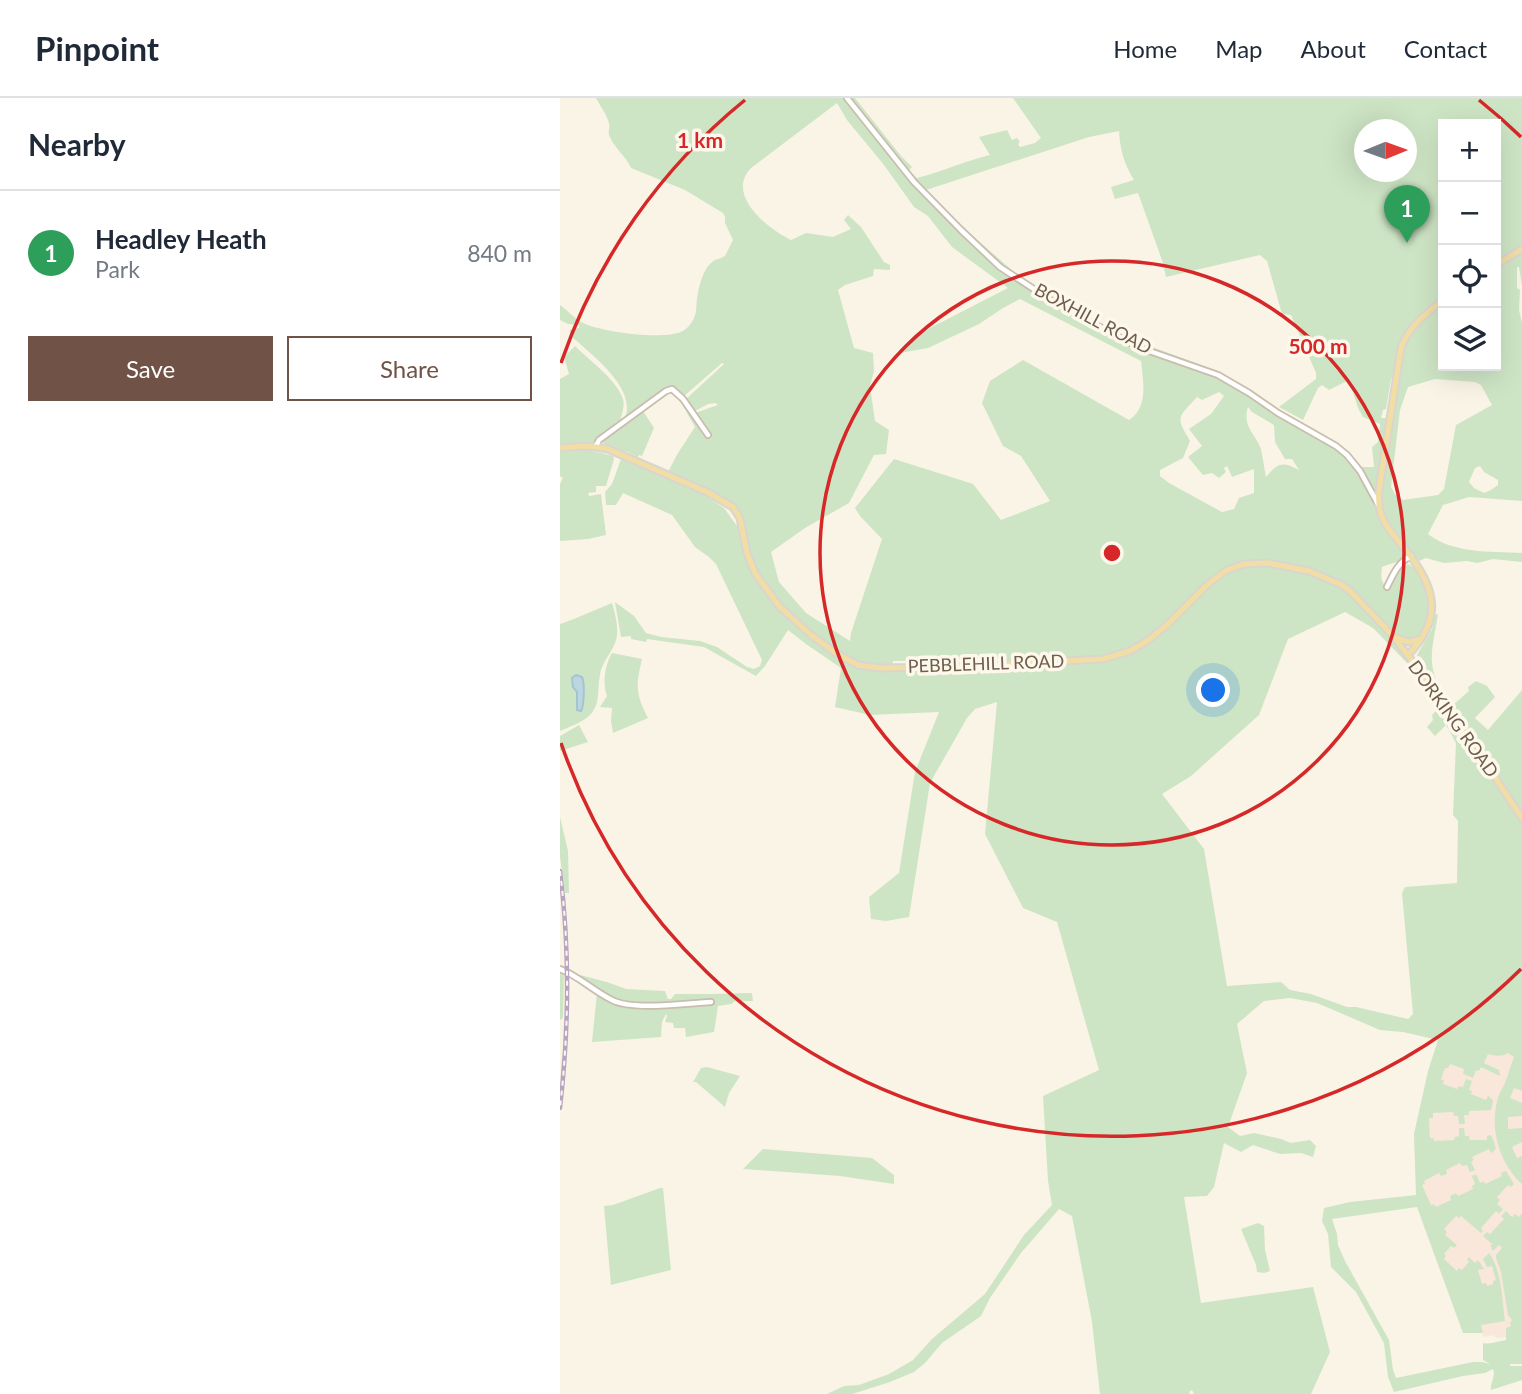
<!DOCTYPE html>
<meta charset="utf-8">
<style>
:root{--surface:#fff;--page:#f2f2f3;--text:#1f2937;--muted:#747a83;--line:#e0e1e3;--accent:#715246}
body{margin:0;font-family:Lato,sans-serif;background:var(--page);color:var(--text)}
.controls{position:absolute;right:21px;top:21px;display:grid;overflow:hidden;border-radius:0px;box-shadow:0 7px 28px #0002}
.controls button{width:63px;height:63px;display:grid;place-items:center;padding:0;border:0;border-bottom:2px solid var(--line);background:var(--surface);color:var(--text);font:35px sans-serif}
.compass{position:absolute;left:794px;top:21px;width:63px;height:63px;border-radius:50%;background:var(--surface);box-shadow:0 7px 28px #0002;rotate:89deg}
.you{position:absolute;left:654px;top:593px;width:24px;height:24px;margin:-18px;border:5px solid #fff;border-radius:50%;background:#1a73e8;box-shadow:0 0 0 10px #1a73e833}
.badge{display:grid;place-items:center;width:46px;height:46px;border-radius:50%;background:var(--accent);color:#fff;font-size:23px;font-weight:700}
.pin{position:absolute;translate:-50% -58px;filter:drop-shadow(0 2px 4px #0008)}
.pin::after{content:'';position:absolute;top:37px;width:24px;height:21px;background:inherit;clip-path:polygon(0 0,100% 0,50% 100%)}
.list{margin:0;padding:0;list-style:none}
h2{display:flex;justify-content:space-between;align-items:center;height:91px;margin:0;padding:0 28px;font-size:30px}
h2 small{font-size:23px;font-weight:400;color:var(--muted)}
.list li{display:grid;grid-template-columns:46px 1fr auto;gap:21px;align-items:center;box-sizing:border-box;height:126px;padding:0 28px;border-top:2px solid var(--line)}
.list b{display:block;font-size:26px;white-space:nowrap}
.list p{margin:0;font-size:23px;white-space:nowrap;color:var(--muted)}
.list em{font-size:23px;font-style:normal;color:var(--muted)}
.actions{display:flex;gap:14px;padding:21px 28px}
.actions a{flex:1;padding:16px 0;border:2px solid var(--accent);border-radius:0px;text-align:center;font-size:24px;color:var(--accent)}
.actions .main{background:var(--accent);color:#fff}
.icon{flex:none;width:38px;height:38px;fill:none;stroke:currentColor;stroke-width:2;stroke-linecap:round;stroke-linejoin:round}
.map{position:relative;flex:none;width:962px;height:1296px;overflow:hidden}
header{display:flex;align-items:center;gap:42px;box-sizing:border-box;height:98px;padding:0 35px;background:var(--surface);border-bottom:2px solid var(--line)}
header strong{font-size:33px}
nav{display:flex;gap:38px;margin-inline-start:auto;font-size:24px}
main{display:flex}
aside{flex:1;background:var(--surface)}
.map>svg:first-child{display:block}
.commercial{fill:#f8e7da}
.green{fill:#cee5c5;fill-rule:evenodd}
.water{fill:#bcd6e0;stroke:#a3c4d1;stroke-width:2}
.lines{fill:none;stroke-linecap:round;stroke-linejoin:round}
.minor-casing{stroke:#c9bdad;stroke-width:8}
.major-casing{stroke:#dad5d1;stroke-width:9}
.minor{stroke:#fff;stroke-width:4.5}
.major{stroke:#f0dea5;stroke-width:5}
.rail-casing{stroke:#b8a5c1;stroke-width:4.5}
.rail{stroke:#fdf8eb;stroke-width:2;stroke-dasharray:5;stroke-linecap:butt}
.ring{fill:none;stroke:#d62828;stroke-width:3.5}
.labels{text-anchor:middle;stroke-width:7;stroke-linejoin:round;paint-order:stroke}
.street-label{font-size:18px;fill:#6f5e4d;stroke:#fdf8eb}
.centre{fill:#d62828;stroke:#fdf8eb;stroke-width:3.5}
.ring-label{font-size:21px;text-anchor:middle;font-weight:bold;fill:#d62828;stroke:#fdf8eb;stroke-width:7;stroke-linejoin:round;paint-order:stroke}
</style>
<header>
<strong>Pinpoint</strong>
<nav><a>Home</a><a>Map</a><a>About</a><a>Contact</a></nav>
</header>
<main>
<aside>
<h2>Nearby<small></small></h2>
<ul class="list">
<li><span class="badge" style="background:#2e9e5b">1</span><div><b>Headley Heath</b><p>Park</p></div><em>840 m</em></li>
</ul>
<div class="actions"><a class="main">Save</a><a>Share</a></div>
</aside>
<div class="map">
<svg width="962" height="1296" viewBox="0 0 962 1296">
<rect width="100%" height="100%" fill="#f9f4e5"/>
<!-- commercial -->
<path class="commercial" d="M962,948v309l-15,-15 -1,-3 -9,1 -5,-3 -8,2 -2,-4h-19l-46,-127 -3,-72 17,-72z"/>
<!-- green -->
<path class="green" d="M36,0h259l46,58 11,11 -3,3 8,8c24,-6 48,-17 73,-23l-11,-18 28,-7 5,10 5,-2 3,4 -2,2 2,3 15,-4 6,-5 -28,-40h509v188l-3,-19h-2v21l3,2 -1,20 3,13v178l-53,-4 -26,8 -15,29c26,20 62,17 94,19v9l-29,-3 -16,4 -10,-2 -23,2 -18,-5 -7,3 -8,-10c-8,11 -17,11 -29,16 -1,10 -2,15 7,22l12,-22 7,-3c23,11 31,87 -5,74 -6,-2 -11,-9 -16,-14 -18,-18 -35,-37 -58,-48l-2,5c35,15 57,50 80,79l2,5 -36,-37 -28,-16 -57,27 -29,76 -68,61 -29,18 42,55 23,137 54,-4 9,8 21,4 36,13h9l52,12 5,-5 -11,-121 3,-6 52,-4 1,-62 -5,-6 3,-72 -10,-18 -11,11 -8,-9 6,-7 -1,-5 8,-8 26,32 5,-4 -18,-30 16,-14 -1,-4 8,-6 11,5 8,11 -20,21 13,12 34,-40v401l-8,-3 -4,10 12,5v13l-14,1v12l14,-1v14l-10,5 5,11 5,-2v28c-23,-21 -33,-56 -24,-86 1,-5 5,-10 7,-15 3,-8 6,-18 9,-26l-6,-4c-5,4 -14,3 -20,1l-4,9 15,7 1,6 -19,-9 -2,4 -3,-1 -3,8 -10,-4 1,-5 -14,-5 -2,4h-3l-4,11 3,2 -1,3 14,5 2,-3 4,1 3,-8 6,2 -3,9 3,1 -1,3 15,6 2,-4 3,2 2,3 -2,9 -22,1v4h-5l1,9h-6l-1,-8h-4l-1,-4 -20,1v5h-4l1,20h3l1,3 20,-1 1,-3 4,-1v-8h5l1,8h4l1,4h17v-4l3,-1 2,2 4,11 -2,3 -3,2 -2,-4 -17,8 2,3 -3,2 4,8 -5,2 -3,-7 -5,1 -2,-3 -14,7 1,4 -6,2 -2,-3 -15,8 1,3 -3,1 9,20 3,-1 2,3 15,-7 -1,-4 6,-3 2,3 15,-7 -1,-3 3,-2 -3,-8 4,-2 4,9 4,-2 1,3 17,-8 -1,-3 5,-2 8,13 -3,3 -3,-2 -11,12 3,3 -3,4 6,5 -4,5 -3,-3 -15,17 2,3 -2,2 -20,-17 -2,2 -3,-2 -12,13 3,3 -2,3 12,10 -3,3 -3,-2 -7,8 2,2 -2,3 13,12 2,-3 3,2 7,-8 -2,-3 2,-2 6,6 3,-3 6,9 -6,1 4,14 4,-1 1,3 6,-2v-3l3,-1 -4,-14 -5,1 -4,-8 6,-6c13,18 13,46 16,68l-24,4 2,8h-20l-46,-126 -85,12 5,15 1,11 7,16 44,79 4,30 3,8 77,-16h9l8,2 -7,-4v-17c8,2 15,-2 23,-3v-12l5,-2 -1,-3 2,-3 -4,-5 -7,-43 -5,-14v-3l6,-7 -3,-3 -5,5h-3l1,-2 -2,-2 2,-2 -9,-8 4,-4 3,2 14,-15 -3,-3 5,-5 6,6 3,-3 4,3 3,-4v151h-12v2h12v14l-31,10c-1,-8 5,-13 2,-21l-8,4 -22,3 -69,16 -6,-15 -4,-34 -28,-51 -25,-25 -3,-33 -6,-13 2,-13 26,-6 66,-7 -2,-61 14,-63 10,-31 -35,-8 -23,-2 -63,-27 -27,-5 -26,3 -27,23 10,49 -19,54 12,9 14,-3 27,6 10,4 19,-3 6,6 -3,11 -12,-4 -21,1 -27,-9 -12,7 -17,-9 -10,44 -7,9 -23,1 17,106 112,-16 17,65 -19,42h-117l-2,-4 -3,2 1,2h-90l-8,-72 -20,-106 -13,-7 -38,44 -31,45 -9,18 -39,27 -17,20 -11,9 -24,10 -38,12h-25l17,-8 15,-1 30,-11 24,-14 19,-21 53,-45 39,-59 28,-30 -4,-24 -5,-85 56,-26 -42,-148 -34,-14 -38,-74 12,-132 -22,7 -8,9 -37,65 -21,134 -23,4 -15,-2 -2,-22 30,-24 16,-101 24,-60 -69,3 -35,-8 6,-39 -35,-24 -18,-14 -23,36 -9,10 -52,-29 -57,-8 -1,3 -15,-3v-3l-10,1 -6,-35 19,14 12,17 15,4 39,4 17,6 30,20 7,2 6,-3 2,-6 -46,-96 -7,-7 -14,-10 -23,-32 -49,-22 -7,12h-10l-1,-13 7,-8 9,-25 80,34 23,15 13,18 5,-1 -9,-21 -11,-7 -51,-22 -3,-3 10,-19 17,-26 -17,-30 14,17 13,20 6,5 1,-5 -4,-2 -13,-19 23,-8 -3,-2 -7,1 -13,7 -3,-2 -7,-9 39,-36 -2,-1 -39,34 -11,-11 -45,32h-2c12,-31 -35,-64 -55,-83v-5l9,-2v-3l-11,-1 -8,-4v-15c7,5 14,13 21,17 18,10 77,17 96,11 7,-1 13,-7 16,-13 4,-7 3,-14 4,-21 2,-13 6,-32 18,-39 3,-1 7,-2 10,-4l8,-16 -8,-17v-6l-2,-4 -38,-23 -54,-22c-5,-12 -17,-20 -22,-33 -1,-3 1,-8 0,-11 -1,-8 -9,-18 -13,-26zM277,5l10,17 37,45 30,42 14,9 24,31 56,41 -78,40 -31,22 1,3 28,-5 51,-24 24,-16 17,-9 121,62c2,20 8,46 -12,59l-106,-60 -33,21 -8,22 21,43 18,10 29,45 -49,19 -28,-36 -79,-25 -39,49 5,8 22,23 -31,94 -1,8 -44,-28 -27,-31 -8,-30 34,-24 44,-25 25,-48 12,-1 3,-24 -14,-9 -5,-35 4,-15 -1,-18 -19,-5 -16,-58 7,-5 28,-9 1,-7 16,1v-5l-6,-3 -23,-35 -13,-12 -4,5 7,9 -18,8 -27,-4 -15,7c-23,-11 -66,-45 -40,-72zM883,26h53v242h-53zM804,32h42v42h-42zM559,33c1,18 5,33 15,49l-23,7 4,12 23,-6 25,70 3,14 94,-22 7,6 15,53 9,1 25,58v6l-37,28 24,13 15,-32 4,-3 7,5 20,-10 9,28 5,9 17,7 -2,18 -6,5 2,20h-13l-3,4c-26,-31 -70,-52 -104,-73l1,-4 -40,-24 -85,-31 -67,-35 -42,-26 -54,-47 -41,-41 163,-53zM831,281h6l-6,39h-10l2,-8 3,-1zM875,281l40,3 6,3 11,20 -36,20 -12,64 -6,6 -35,5 -8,-6 -4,-7 9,-77 8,-23zM659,294l5,4 -13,18 -22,15 13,17 -14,11 15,18 9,-2 7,5 7,-6 -2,-4 3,-2 5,11 22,-8v24l-15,5 -5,11 -12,3 -53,-29 -9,-7v-6l23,-12 7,-17c-15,-25 -12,-23 7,-44l5,3zM688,309l4,5 22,13 1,17 10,17h7l7,11c-18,-10 -22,-6 -33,7 -2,-9 -3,-19 -5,-28 -6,-16 -19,-22 -13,-42zM920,368l4,6 14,8v5l-7,5 -7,3 -10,-5 -5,-6 6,-14zM444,561l-1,6 -111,5 1,-9z
M15,248c14,14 42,34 48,53 2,7 -1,15 -3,22l-4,1 -4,6 -17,16 -35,3v-68l9,-5 -5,-17z
M83,313l11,17 -12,28 -3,-1 -1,2 -13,-6 -1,2 -21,-10v-3z
M29,352l24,6 1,3 -8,27h-10v6l-8,1 1,3 12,-2 5,41 -18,4 -28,2v-57l3,-6 -3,-2v-24z
M52,505c3,10 6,22 5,32 -1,14 -15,25 -17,40 -3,14 1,30 -11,41 -8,7 -20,11 -29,15v-107c18,-6 34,-14 52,-21z
M878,516c-4,29 -13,48 3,76l-3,-1 -18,-23 -3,-11 15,-26 3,-14z
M52,555l30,6c-6,26 -7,34 6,59l-35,15 -2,-12 1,-13 -12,-1 7,-11c-5,-13 -2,-31 5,-43z
M19,627l9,17 -28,9v-15z
M0,719l8,34 1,42h-4l-5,-36z
M0,872l4,2 -1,46 -3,2z
M20,877l27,7 19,7 39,2 3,8h3l4,-5h36l41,-1 1,8h-18l-4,3 -13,2 -4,26 -28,5 -1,-9h-11l-1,-5 -8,-1 2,-6 -1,-2 -4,8 -1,15 -69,5 5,-49 12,8 4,-4c-12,-6 -26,-12 -33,-22z
M147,969l33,9 -11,17 -4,14 -29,-25h-3l8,-14z
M203,1051l109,9 22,17v9l-54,-8 -97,-7z
M100,1090h3l8,82 -60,15 -7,-79 9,-1z
M698,1125l6,3 1,24 5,21 -6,2 -7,-1 -1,-7 -15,-36z"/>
<!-- water -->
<path class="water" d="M16,577l6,2c3,6 2,29 -1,34l-4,-1v-18l-4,-5 -1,-9z"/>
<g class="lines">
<defs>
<path id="minor" d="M287,0l67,84 47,48 39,37 60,39 78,41 80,28 31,18 29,20 58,33 11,9 13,16 18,33
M36,348l3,-6 67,-49 6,-2 11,10 25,36
M827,489c6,-12 11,-25 24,-31
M0,871c19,7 33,22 52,31 21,11 74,3 99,2"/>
<path id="major" d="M936,167l26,-16
M0,350c17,-2 31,-3 48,1l99,43 26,15 7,11 7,35 8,20 24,33 32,29 26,19 21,11 22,3 72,-1 151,-8 27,-8 17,-10 20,-16 41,-41 19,-14 17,-6 24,-1 41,8 33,14 9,7 43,45 66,88 62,93
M834,539l15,5 12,-3
M848,557c34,-35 29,-65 0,-102 -17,-22 -32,-32 -29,-63l22,-142c7,-21 25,-34 42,-48"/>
</defs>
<!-- minor casing -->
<use href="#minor" class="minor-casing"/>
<!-- major casing -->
<use href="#major" class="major-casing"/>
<!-- minor -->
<use href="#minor" class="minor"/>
<!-- major -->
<use href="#major" class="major"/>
<defs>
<path id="rail" d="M0,773c10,79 9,158 0,237"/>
</defs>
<!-- rail casing -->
<use href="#rail" class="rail-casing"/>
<!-- rail -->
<use href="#rail" class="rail"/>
</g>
<!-- distance rings -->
<g class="ring">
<circle cx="552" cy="455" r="292"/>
<path d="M961 871A583 583 0 0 1 1 645M1 265A583 583 0 0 1 185 2M919 2A583 583 0 0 1 961 39"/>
</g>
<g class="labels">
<!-- street labels -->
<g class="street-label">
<text transform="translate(533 221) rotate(28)" y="6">BOXHILL ROAD</text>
<text transform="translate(426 566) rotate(-2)" y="6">PEBBLEHILL ROAD</text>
<text transform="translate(893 621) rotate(54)" y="6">DORKING ROAD</text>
</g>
</g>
<circle cx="552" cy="455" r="10" class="centre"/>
<g class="ring-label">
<text x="140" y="50">1 km</text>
<text x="758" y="256">500 m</text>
</g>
</svg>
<div class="controls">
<button>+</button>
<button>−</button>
<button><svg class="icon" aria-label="locate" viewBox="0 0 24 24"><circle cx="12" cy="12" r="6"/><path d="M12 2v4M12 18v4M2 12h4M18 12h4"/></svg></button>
<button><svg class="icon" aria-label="layers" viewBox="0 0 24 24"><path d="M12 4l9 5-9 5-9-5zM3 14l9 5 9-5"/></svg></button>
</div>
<svg class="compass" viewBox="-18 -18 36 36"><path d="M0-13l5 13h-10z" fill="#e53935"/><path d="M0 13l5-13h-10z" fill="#747a83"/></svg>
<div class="you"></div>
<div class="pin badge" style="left:847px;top:145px;background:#2e9e5b">1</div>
</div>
</main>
